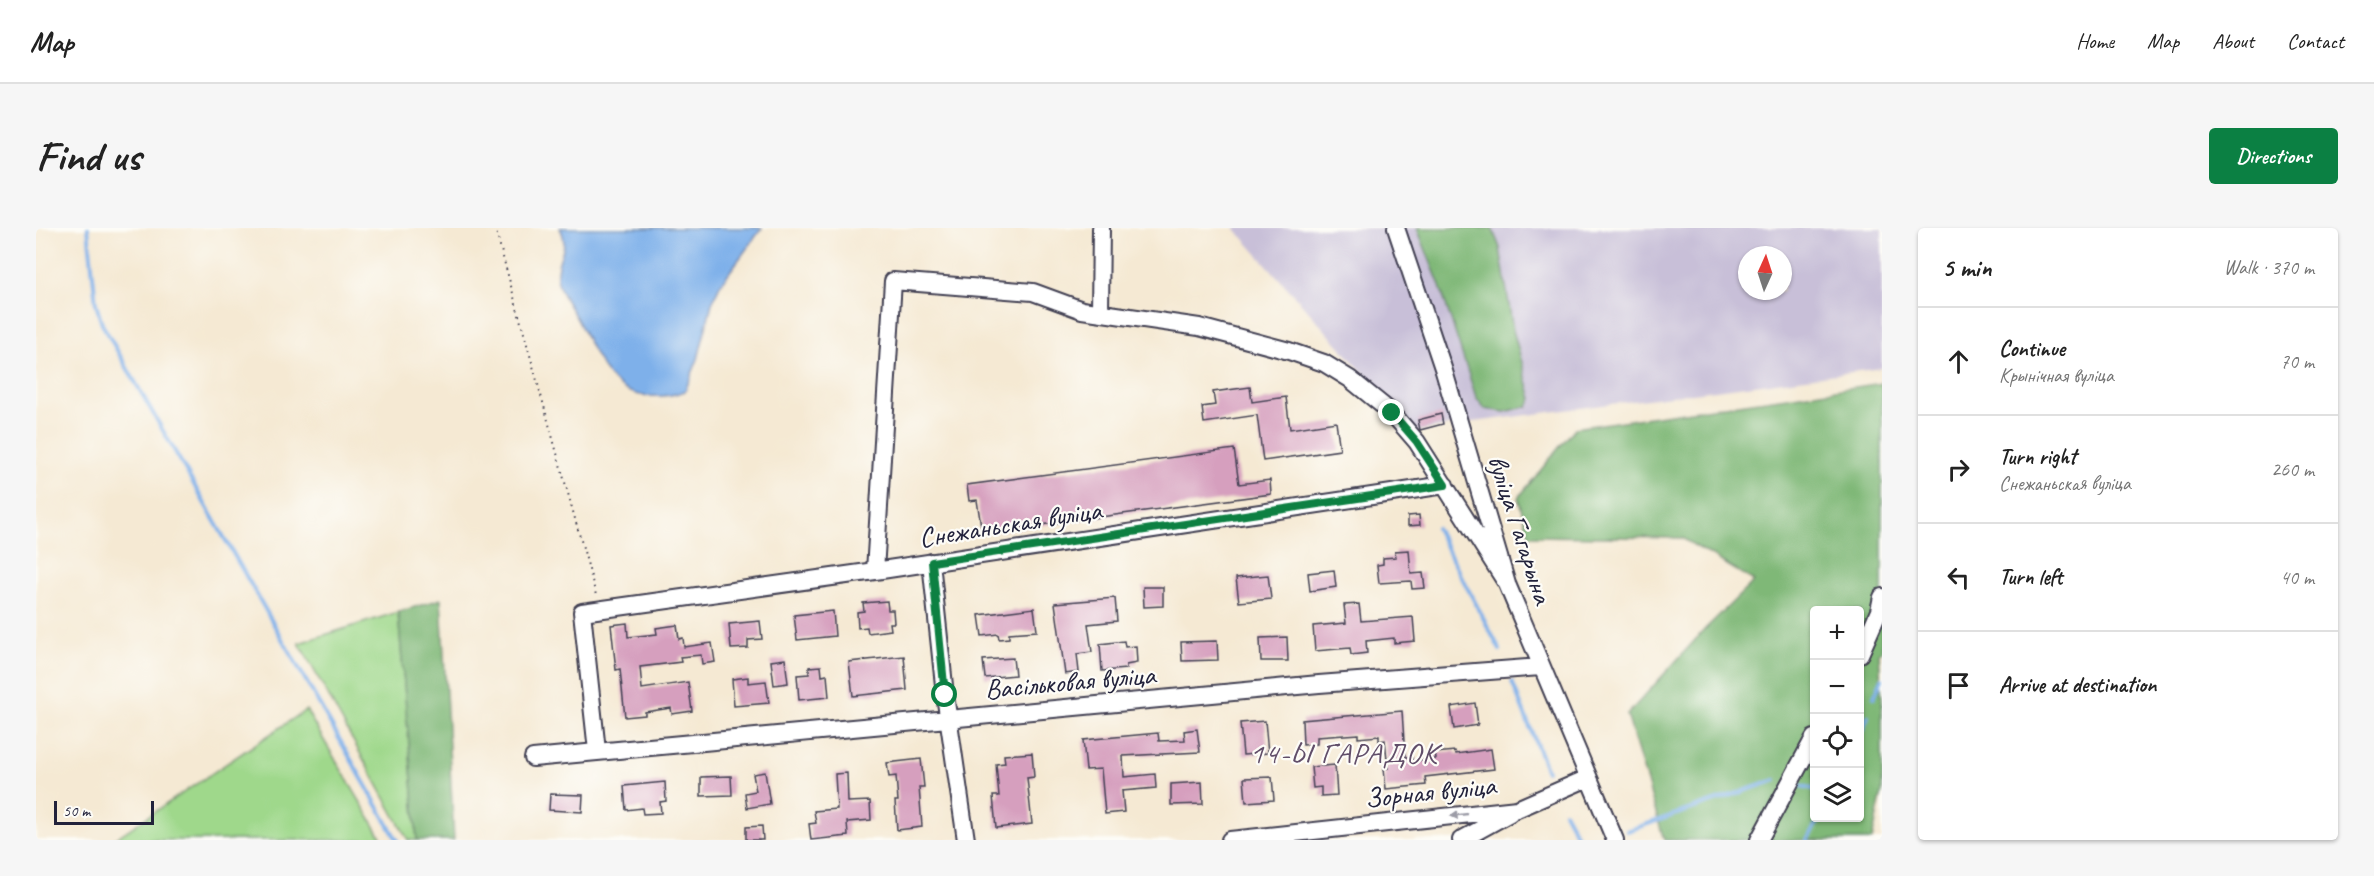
<!DOCTYPE html>
<meta charset="utf-8">
<style>
:root{--surface:#fff;--page:#f6f6f6;--text:#222;--muted:#767676;--line:#e0e0e0;--accent:#0b8043}
body{margin:0;font-family:Caveat,sans-serif;background:var(--page);color:var(--text)}
.controls{position:absolute;right:18px;bottom:18px;display:grid;overflow:hidden;border-radius:6px;box-shadow:0 2px 4px #0004}
.controls button{width:54px;height:54px;display:grid;place-items:center;padding:0;border:0;border-bottom:2px solid var(--line);background:var(--surface);color:var(--text);font:30px sans-serif}
.compass{position:absolute;left:1702px;top:18px;width:54px;height:54px;border-radius:50%;background:var(--surface);box-shadow:0 2px 4px #0004;rotate:3deg}
.scale{position:absolute;left:18px;bottom:15px;width:100px;box-sizing:border-box;padding-left:6px;border:3px solid #22223b;border-top:0;font-size:16px;line-height:21px;white-space:nowrap;color:#22223b;-webkit-text-stroke:4px #fdfcf7;paint-order:stroke}
.stop{position:absolute;width:18px;height:18px;margin:-14px;border:4px solid #0b8043;border-radius:50%;background:#fff}
.stop.end{background:#0b8043;border-color:#fff;box-shadow:0 2px 6px #0008}
.list{margin:0;padding:0;list-style:none}
h2{display:flex;justify-content:space-between;align-items:center;height:78px;margin:0;padding:0 24px;font-size:26px}
h2 small{font-size:20px;font-weight:400;color:var(--muted)}
.list li{display:grid;grid-template-columns:39px 1fr auto;gap:18px;align-items:center;box-sizing:border-box;height:108px;padding:0 24px;border-top:2px solid var(--line)}
.list b{display:block;font-size:22px;white-space:nowrap}
.list p{margin:0;font-size:20px;white-space:nowrap;color:var(--muted)}
.list em{font-size:20px;font-style:normal;color:var(--muted)}
.icon{flex:none;width:33px;height:33px;fill:none;stroke:currentColor;stroke-width:2;stroke-linecap:round;stroke-linejoin:round}
.map{position:relative;flex:none;width:1846px;height:612px;overflow:hidden;border-radius:6px}
header{display:flex;align-items:center;gap:36px;box-sizing:border-box;height:84px;padding:0 30px;background:var(--surface);border-bottom:2px solid var(--line)}
header strong{font-size:28px}
nav{display:flex;gap:33px;margin-inline-start:auto;font-size:21px}
.intro{display:flex;align-items:center;justify-content:space-between;box-sizing:border-box;height:144px;padding:0 36px}
h1{margin:0;font-size:42px}
.button{padding:15px 27px;border-radius:6px;background:var(--accent);color:#fff;font-size:21px;font-weight:700}
main{display:flex;gap:36px;padding:0 36px}
aside{flex:1;background:var(--surface);border-radius:6px;box-shadow:0 2px 4px #0004}
.map>svg:first-child{display:block}
.industrial{fill:#c8bfd8;fill-rule:evenodd}
.green{fill:#9fd88b;stroke:#607d63;stroke-width:1.5}
.forest{fill:#7fb877;stroke:#506d59;stroke-width:1.5;fill-rule:evenodd}
.water{fill:#7eb0ea;stroke:#506992;stroke-width:1.5}
.lines{fill:none;stroke-linecap:round;stroke-linejoin:round}
.stream{stroke:#7eb0ea;stroke-width:4}
.building{fill:#d69fbe}
.minor-casing{stroke:#424052;stroke-width:20}
.path{stroke:#424052;stroke-width:2;stroke-dasharray:1.5 4.5;stroke-linecap:butt}
.minor{stroke:#fff;stroke-width:16}
.oneway{fill:#9c9ca7}
.route{stroke:#0b8043;stroke-width:8}
.labels{text-anchor:middle;stroke-width:4.5;stroke-linejoin:round;paint-order:stroke}
.street-label{font-size:28px;fill:#22223b;stroke:#fdfcf7}
.neighbourhood-label{font-size:30px;letter-spacing:1.5px;fill:#614e69;stroke:#fdfcf7}
</style>
<header>
<strong>Map</strong>
<nav><a>Home</a><a>Map</a><a>About</a><a>Contact</a></nav>
</header>
<div class="intro"><h1>Find us</h1><a class="button">Directions</a></div>
<main>
<div class="map">
<svg width="1846" height="612" viewBox="0 0 1846 612">
<rect width="100%" height="100%" fill="#fdfcf7"/>
<filter id="ink" filterUnits="userSpaceOnUse"><feTurbulence type="fractalNoise" baseFrequency=".0167" numOctaves="2"/><feDisplacementMap in="SourceGraphic" scale="12" xChannelSelector="R" yChannelSelector="G"/><feConvolveMatrix kernelMatrix="1 2 1 2 8 2 1 2 1" color-interpolation-filters="sRGB"/></filter>
<filter id="wash" filterUnits="userSpaceOnUse"><feTurbulence type="fractalNoise" baseFrequency=".008" numOctaves="4" result="noise"/><feDisplacementMap in="SourceGraphic" scale="24" xChannelSelector="R" yChannelSelector="G"/><feGaussianBlur stdDeviation="1.35" result="paint"/><feColorMatrix in="noise" values="0 0 0 0 0 0 0 0 0 0 0 0 0 0 0 0 0 1.4 0 .05"/><feComposite in="paint" operator="in"/></filter>
<g filter="url(#wash)">
<rect width="100%" height="100%" fill="#f5e9d3"/>
<!-- industrial -->
<path class="industrial" d="M1198,0h648v140l-423,56 -43,8zM1711,27h36v36h-36z"/>
<!-- green -->
<path class="green" d="M362,384l19,228h-9l-109,-197z
M270,482l77,130h-270z"/>
<!-- forest -->
<path class="forest" d="M1381,0h75l8,20 13,82 19,69 -4,7 -23,6 -20,-3 -9,-12 -37,-114z
M1846,155v268l-3,2 3,49v90l-10,48h-208l-37,-125 78,-86 49,-48 -72,-43 -153,-2 -11,-38 57,-70zM1778,382h46v208h-46z
M405,371l13,241h-37l-19,-228z"/>
<!-- water -->
<path class="water" d="M524,0h202l-42,57 -8,18 -14,56 -13,32c-13,5 -23,6 -37,5 -39,-2 -53,-42 -69,-73 -7,-14 -20,-30 -22,-46 -2,-20 14,-27 3,-49z"/>
<g class="lines">
<!-- stream -->
<path class="stream" d="M52,0l8,76 6,20 295,516
M1400,300l64,122
M1476,454l35,89
M1838,469l8,-18
M1824,507l8,-19
M1762,557l16,4
M1528,584l15,28
M1591,603l149,-51
M1771,612l13,-22"/>
</g>
<g id="blocks">
<!-- building -->
<path class="building" d="M1214,159l2,15 34,-5 4,32 46,-7 4,28 -77,11 -6,-46 -53,8 -2,-16 13,-2 -2,-13z
M1405,186l2,10 -23,6 -2,-10z
M1198,221l5,35 31,-4 1,14 -289,39 -5,-33 -8,1 -2,-16z
M1383,287l1,10 -12,1v-10z
M1373,322l2,24 12,-1 2,15 -13,1 -1,-8 -32,2 -2,-18 6,-1v-6l13,-1 -1,-6z
M1298,342l2,17 -26,4 -2,-18z
M1232,347l3,24 -32,3 -3,-24z
M1107,359h20v19l-19,1z
M1079,370l2,23 -29,3 4,28 -15,2 2,18 -14,2 -10,-71z
M851,373l1,9h5l1,13h-4l1,7 -23,3 -1,-6 -9,1 -1,-16 7,-1 -1,-8z
M1323,376l2,17 52,-4 2,24 -21,2v-5l-28,3 1,12 -16,2 -1,-7 -35,3 -2,-25 33,-3 -2,-18z
M998,380l3,23 -28,2v5l-10,1 -1,-5 -16,2 -3,-21z
M797,383l2,25 -38,4 -3,-25z
M724,393l2,18 -14,1v8l-17,1 -2,-25z
M591,395l1,14 29,-3 -1,-6 21,-3 2,14 4,-1 1,9 28,-4 3,19 -13,2 -1,-9 -21,2 1,5 -41,5 2,22 46,-7 4,29 -20,3 -1,-6 -26,4v3l-20,2 -5,-48 -4,1 -5,-45z
M1251,409l1,24h-27l-1,-23z
M1088,413l1,6 11,-1 1,17 -11,2v4l-24,2 -2,-27z
M1181,413l1,19 -36,1 -1,-19z
M868,428l3,34 -54,6 -4,-34z
M977,430l2,17 -30,3 -2,-18z
M749,431l3,24 -14,2 -3,-24z
M785,438l1,10 5,-1 2,22 -30,3 -2,-25 12,-1v-7z
M712,449v6l18,-2 3,22 -35,3 -2,-27z
M1439,475l3,22 -24,4 -3,-22z
M1366,483l3,46h7v4l24,-2 -1,-6 20,-2 1,3 35,-5 3,20 -69,8 1,8 -40,4 -2,-21h4l-3,-28 -6,1v-5l-21,2v-4l-41,3v7l-14,1 -1,-25z
M1229,493l3,32 -25,2 -3,-32z
M1161,501l3,23 -77,4 1,21 31,-3 1,14 -34,3 2,21 -19,2 -4,-45 -15,1 -3,-30 75,-7 1,8 26,-1 -1,-9z
M996,525l2,24 -7,1 5,46 -36,4 -3,-32h6l-3,-32 9,-1 -1,-8z
M885,531l3,28h-5l3,40 -25,3 -2,-29h3l-2,-25 -7,1 -2,-14z
M1299,537l2,30 -16,1v-9l-8,1 -2,-21z
M729,544l5,32 -23,4 -2,-15 11,-2 -3,-17z
M811,545l1,29 22,-1 1,19 -24,2 1,14 -37,4 -2,-16 7,-1 -2,-12 23,-2 -2,-35z
M695,548l1,19 -31,1v-19z
M1236,549l2,23 -28,2 -2,-24z
M629,554l1,19 -6,1 1,11 -18,1 -1,-6 -16,2 -2,-24z
M1166,554l1,22 -32,1v-21z
M514,566l33,1 -1,17 -33,-2z
M726,598l1,14h-17v-13z"/>
</g>
</g>
<g filter="url(#ink)">
<use href="#blocks" fill-opacity="0" stroke="#424052" stroke-width="1.5"/>
<g class="lines">
<defs>
<path id="minor" d="M1360,0l47,140 64,216 108,256
M1064,84l1,-84
M895,334l14,133 21,145
M839,343l18,-290 140,11 49,18 117,17 90,24 35,12 26,16 42,34 25,29 90,142
M1824,426l19,-43 3,-14
M561,523l-15,-139 293,-41 570,-86
M497,530l786,-74 222,-17
M1194,612l287,-31 71,-31
M1425,612l49,-27
M1723,612l55,-102"/>
</defs>
<!-- minor casing -->
<use href="#minor" class="minor-casing"/>
<!-- path -->
<path class="path" d="M459,0l101,367"/>
<!-- minor -->
<use href="#minor" class="minor"/>
</g>
<!-- one-way arrows -->
<defs><path id="oneway-solid" d="M-6-.8H1V-3.2L6.5 0L1 3.2V.8H-6Z" transform="scale(1.5)"/></defs>
<use class="oneway" href="#oneway-solid" transform="translate(1423 587) rotate(174)"/>
</g>
<g class="lines" filter="url(#ink)">
<!-- route -->
<path class="route" d="M909,467l-13,-133 513,-77 -28,-43 -25,-29"/>
</g>
<g class="labels">
<!-- street labels -->
<g class="street-label">
<text transform="translate(974 295) rotate(-9)" y="10">Снежаньская вуліца</text>
<text transform="translate(1485 301) rotate(72)" y="10">вуліца Гагарына</text>
<text transform="translate(1034 453) rotate(-5)" y="10">Васільковая вуліца</text>
<text transform="translate(1394 563) rotate(-6)" y="10">Зорная вуліца</text>
</g>
<!-- neighbourhood labels -->
<g class="neighbourhood-label">
<text x="1308" y="535">14-Ы ГАРАДОК</text>
</g>
</g>
</svg>
<div class="controls">
<button>+</button>
<button>−</button>
<button><svg class="icon" aria-label="locate" viewBox="0 0 24 24"><circle cx="12" cy="12" r="6"/><path d="M12 2v4M12 18v4M2 12h4M18 12h4"/></svg></button>
<button><svg class="icon" aria-label="layers" viewBox="0 0 24 24"><path d="M12 4l9 5-9 5-9-5zM3 14l9 5 9-5"/></svg></button>
</div>
<svg class="compass" viewBox="-18 -18 36 36"><path d="M0-13l5 13h-10z" fill="#e53935"/><path d="M0 13l5-13h-10z" fill="#767676"/></svg>
<div class="scale">50 m</div>
<div class="stop" style="left:909px;top:467px"></div>
<div class="stop end" style="left:1356px;top:185px"></div>
</div>
<aside>
<h2>5 min<small>Walk · 370 m</small></h2>
<ul class="list">
<li><svg class="icon" aria-label="ahead" viewBox="0 0 24 24"><path d="M12 20V5M6 11l6-6 6 6"/></svg><div><b>Continue</b><p>Крынічная вуліца</p></div><em>70 m</em></li>
<li><svg class="icon" aria-label="right" viewBox="0 0 24 24"><path d="M7 20v-9h11M14 6l5 5-5 5"/></svg><div><b>Turn right</b><p>Снежаньская вуліца</p></div><em>260 m</em></li>
<li><svg class="icon" aria-label="left" viewBox="0 0 24 24"><path d="M17 20v-9H6M10 6l-5 5 5 5"/></svg><div><b>Turn left</b></div><em>40 m</em></li>
<li><svg class="icon" aria-label="arrive" viewBox="0 0 24 24"><path d="M6 21V4h12l-3 4 3 4H6"/></svg><div><b>Arrive at destination</b></div></li>
</ul>
</aside>
</main>
